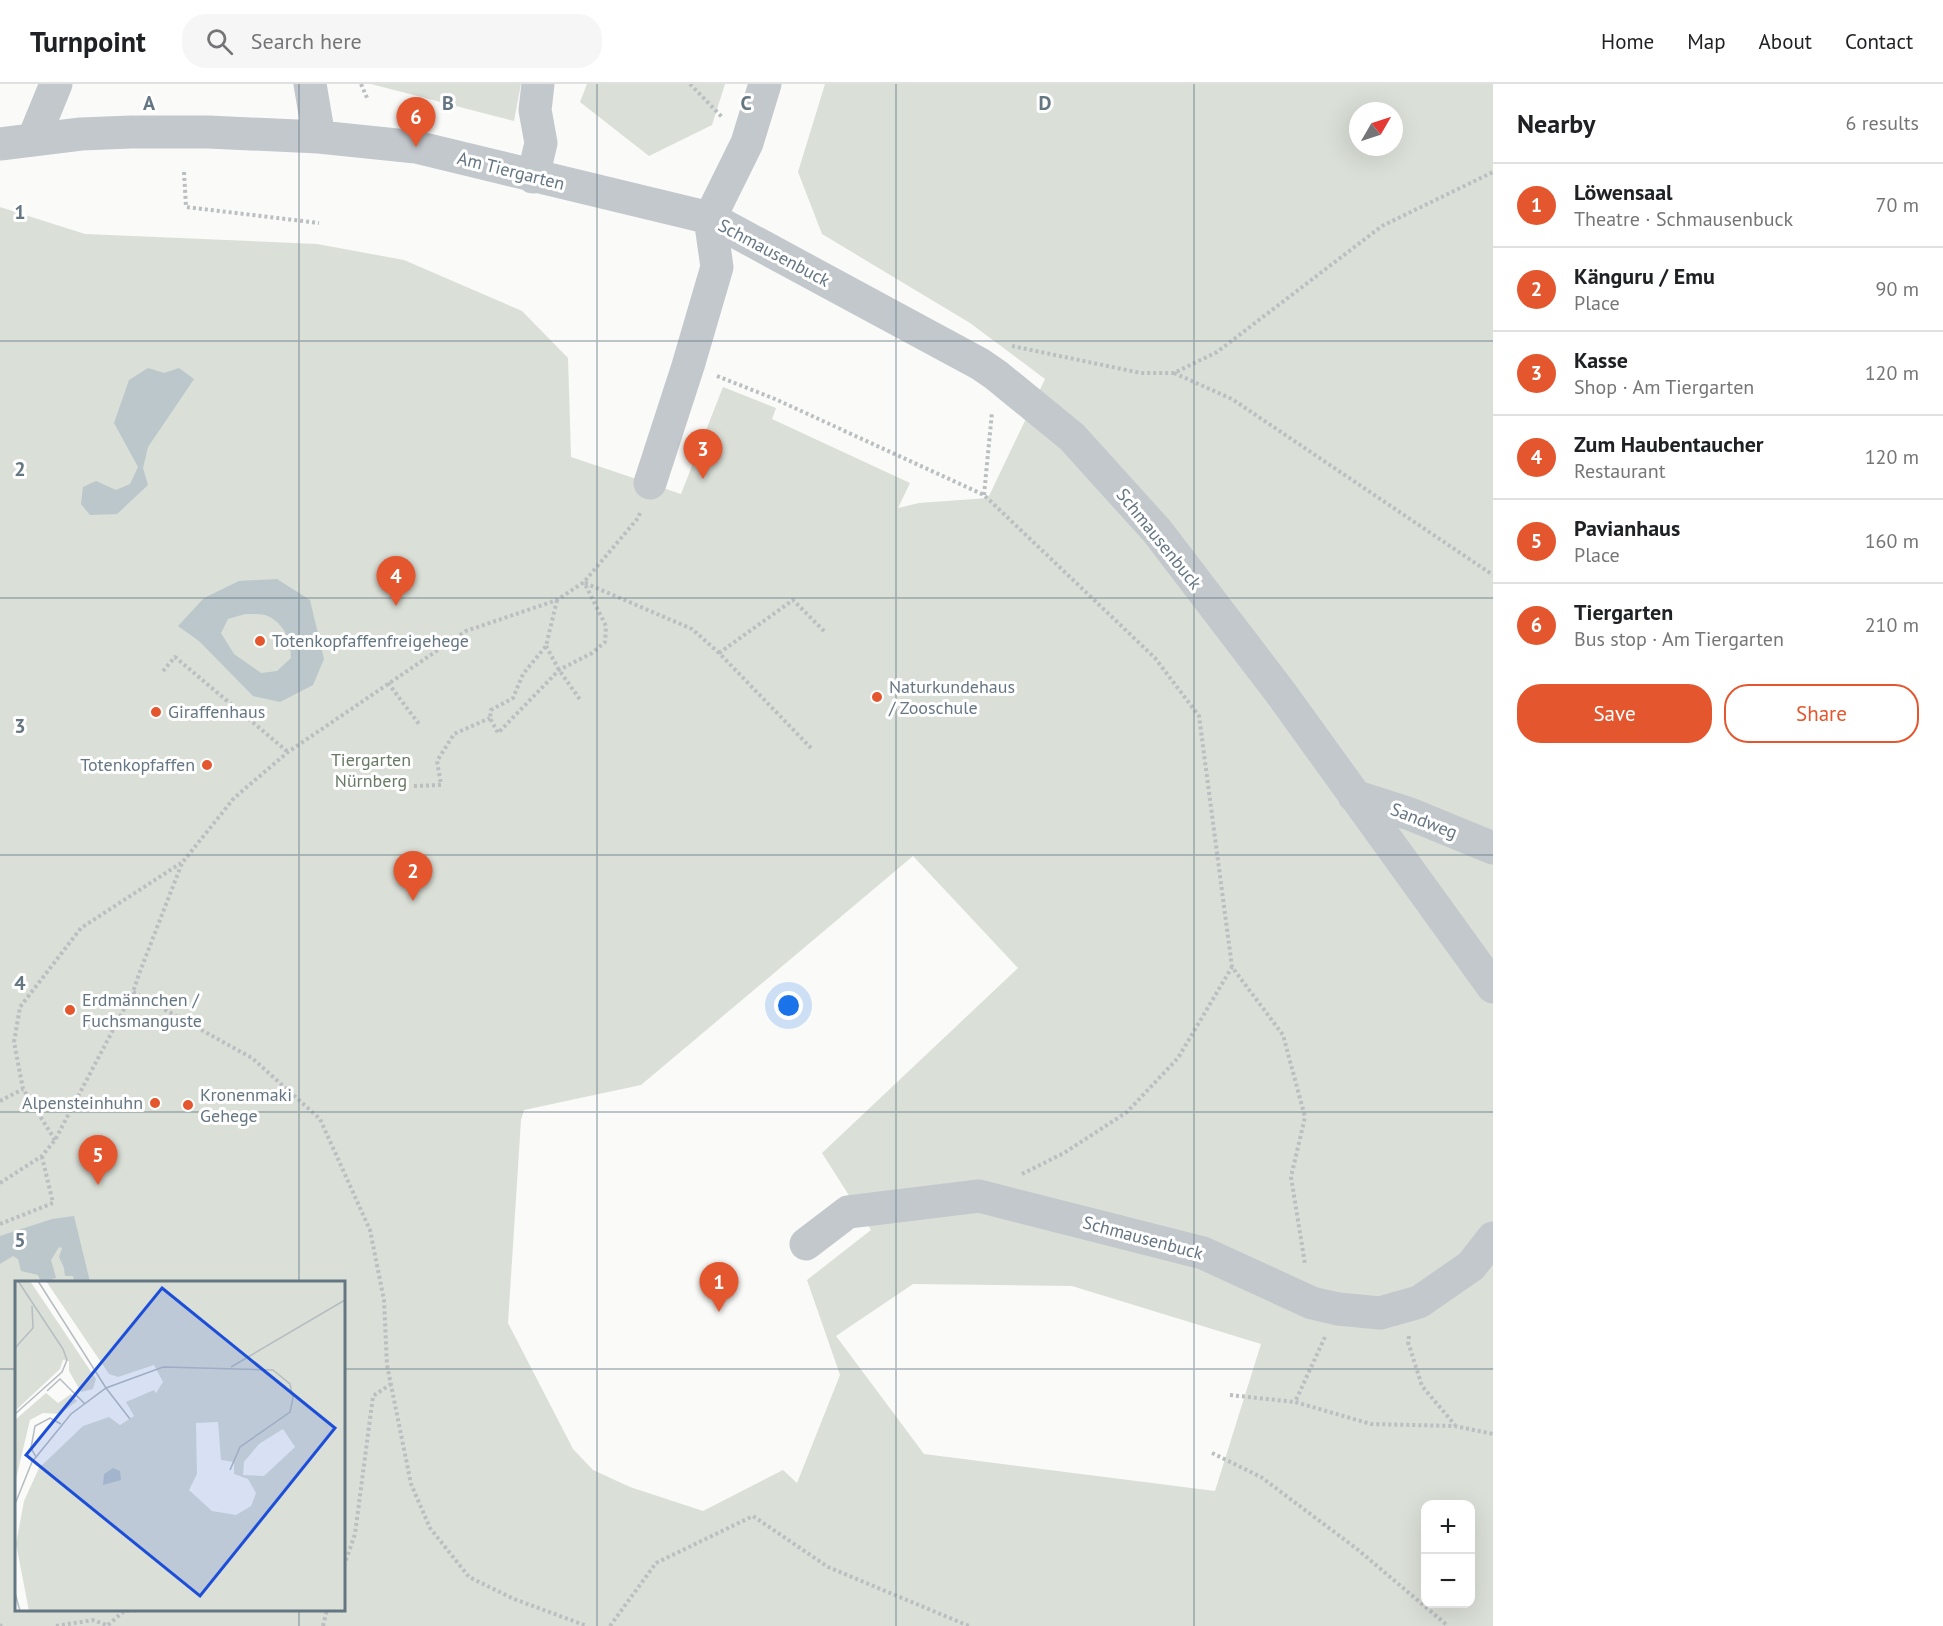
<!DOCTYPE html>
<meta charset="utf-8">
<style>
:root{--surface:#fff;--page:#f6f6f6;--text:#202124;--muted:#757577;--line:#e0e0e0;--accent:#e4572e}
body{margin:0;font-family:"PT Sans",sans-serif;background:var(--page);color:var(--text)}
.controls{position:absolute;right:18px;bottom:18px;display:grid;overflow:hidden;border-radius:12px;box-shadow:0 6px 24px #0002}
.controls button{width:54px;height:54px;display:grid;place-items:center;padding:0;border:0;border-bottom:2px solid var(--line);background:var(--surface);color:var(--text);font:30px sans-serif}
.compass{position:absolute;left:1349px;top:18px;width:54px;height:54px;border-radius:50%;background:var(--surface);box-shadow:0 6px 24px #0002;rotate:51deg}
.you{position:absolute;left:789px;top:922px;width:21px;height:21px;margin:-15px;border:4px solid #fff;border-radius:50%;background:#1a73e8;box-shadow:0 0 0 9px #1a73e833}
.badge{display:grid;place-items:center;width:39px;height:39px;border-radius:50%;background:var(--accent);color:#fff;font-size:20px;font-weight:700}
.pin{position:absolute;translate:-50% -50px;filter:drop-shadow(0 2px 3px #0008)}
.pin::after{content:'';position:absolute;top:32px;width:21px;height:18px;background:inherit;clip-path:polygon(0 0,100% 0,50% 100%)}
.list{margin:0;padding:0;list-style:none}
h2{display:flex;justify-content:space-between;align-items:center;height:78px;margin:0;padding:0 24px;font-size:26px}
h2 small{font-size:20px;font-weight:400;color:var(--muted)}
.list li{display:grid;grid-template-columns:39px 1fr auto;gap:18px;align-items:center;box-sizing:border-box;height:84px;padding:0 24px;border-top:2px solid var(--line)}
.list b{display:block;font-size:22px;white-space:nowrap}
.list p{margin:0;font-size:20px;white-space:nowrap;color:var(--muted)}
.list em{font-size:20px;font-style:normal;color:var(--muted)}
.actions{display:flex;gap:12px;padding:18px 24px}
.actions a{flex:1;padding:14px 0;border:2px solid var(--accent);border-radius:24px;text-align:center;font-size:21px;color:var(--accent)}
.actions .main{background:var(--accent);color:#fff}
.icon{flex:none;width:33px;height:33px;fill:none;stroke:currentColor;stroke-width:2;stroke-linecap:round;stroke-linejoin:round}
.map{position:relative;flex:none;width:1493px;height:1542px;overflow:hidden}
header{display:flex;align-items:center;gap:36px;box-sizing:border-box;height:84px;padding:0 30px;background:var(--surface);border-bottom:2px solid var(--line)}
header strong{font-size:28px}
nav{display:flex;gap:33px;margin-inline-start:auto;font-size:21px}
.search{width:420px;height:54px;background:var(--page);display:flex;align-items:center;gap:15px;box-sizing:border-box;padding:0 21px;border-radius:24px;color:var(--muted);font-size:22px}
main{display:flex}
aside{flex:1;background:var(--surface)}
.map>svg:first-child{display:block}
.green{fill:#dadfd7;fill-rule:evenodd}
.water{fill:#bbc7cb;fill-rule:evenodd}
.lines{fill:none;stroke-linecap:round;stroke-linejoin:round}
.path{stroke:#bbbfc2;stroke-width:4;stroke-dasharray:3 3;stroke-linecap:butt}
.minor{stroke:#c3c8cc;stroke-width:33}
.grid{fill:none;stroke:#657683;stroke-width:1.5;stroke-opacity:0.55}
.poi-dot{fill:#e4572e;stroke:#fff;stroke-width:2}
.labels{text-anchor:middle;stroke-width:6;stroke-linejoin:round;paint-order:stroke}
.street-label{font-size:18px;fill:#657683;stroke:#fff}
.poi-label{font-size:18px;fill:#657683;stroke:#fff;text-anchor:start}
.park-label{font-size:18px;fill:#687a64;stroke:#fff}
.inset-road{fill:none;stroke:#b5bdc2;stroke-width:1.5}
.view{fill:#1d4ed8;fill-opacity:0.15;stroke:#1d4ed8;stroke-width:3}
.inset-edge{fill:none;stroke:#657683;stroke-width:3}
.grid-label{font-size:20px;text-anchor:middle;font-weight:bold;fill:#657683;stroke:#fff;stroke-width:6;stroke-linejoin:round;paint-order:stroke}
</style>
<header>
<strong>Turnpoint</strong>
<div class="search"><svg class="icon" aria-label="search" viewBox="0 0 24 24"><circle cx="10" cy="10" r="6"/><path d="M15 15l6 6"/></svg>Search here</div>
<nav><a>Home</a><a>Map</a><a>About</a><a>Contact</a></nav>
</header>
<main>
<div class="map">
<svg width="1493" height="1542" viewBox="0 0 1493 1542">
<rect width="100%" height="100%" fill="#fafaf8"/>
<!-- green -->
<path class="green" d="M371,0h150l-7,37z
M587,0h138l-13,41 -63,31 -69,-54z
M825,0h668v1542h-1493v-1419l85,27 232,10 87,16 118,51 46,47 3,99 110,37 42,-107 53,21 -4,11 138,64 -12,25 21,-5 69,-5 57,-119 -75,-56 -148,-89 -24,-62zM1358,27h36v36h-36zM913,772l105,112 -196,185 49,77 -64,50 33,95 -43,108 -14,-13 -80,41 -73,-24 -37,-17 -20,-21 -65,-126 13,-203 3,-10 117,-25zM16,1198h328v328h-328zM913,1200l159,2 189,58 -46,147 -291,-37 -88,-118zM1426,1420h44v100h-44z"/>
<!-- water -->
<path class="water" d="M148,284l16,5 15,-5 15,11 -46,68 -5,21 5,17 -31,29 -27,1 -9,-11 2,-17 13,-6 20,9 14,-6 8,-17 -24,-44 15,-43z
M277,495l33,21 14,59 -11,26 -33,17 -27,-6 -54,-55 -21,-15 26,-28 35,-17zM245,530c6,0 14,0 20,1 19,7 26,25 26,43l-14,13 -16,2 -27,-19 -13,-21 7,-14z
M74,1132l16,66h-24l8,-1 -1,-5h-8l-1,-8 -5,-11 3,-9 -3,-1 -8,13 5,18 -4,1v3h-11l-3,-7 -17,-4 -3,-12 -5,-3 -13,8v-28l52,-17z"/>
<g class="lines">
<!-- path -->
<path class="path" d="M361,0l7,16
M690,0l33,34
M184,88l2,35 133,16
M1012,262l129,27h33l43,-21 165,-126 111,-54
M1174,289l58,26 261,176
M717,292l58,23 209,96 171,163 44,58 33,251 51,68 22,82 -14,60 14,87
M984,411l8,-83
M585,499l107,46 27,24 92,95
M557,516l-11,46 -23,28 -10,24 -22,12 -1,8 8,15 61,-63 33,-17 13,-11 1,-16 -22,-44
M546,562l13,24 22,31
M719,569l74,-53 32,32
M163,587l12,-14 113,95
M388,599l31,41
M414,702l27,-1 -4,-24 17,-27 36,-16
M133,908l119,66 68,61 50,111 14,70 3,65 24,119 19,44 39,49 45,22 73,27
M0,1017l23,-12
M55,1056l-32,-51 -9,-47 6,-35 61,-79 100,-65
M1022,1090l42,-21 63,-41 51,-54 54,-91
M0,1099l42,-27 13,-16 78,-148 6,-18 43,-111 52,-65 54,-46 178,-121 91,-31 27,-18 54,-64 2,-5
M0,1140l53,-21 -11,-46
M1409,1252l-1,6 14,44 33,39
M1325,1253l-30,65 76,22 84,2 38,8
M1230,1311l65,7
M1212,1369l49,24 96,72 91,77
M344,1482l11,-32 18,-138 18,-12
M0,1541l2,1
M108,1541l16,-14 15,-1
M56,1542l37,-6 16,6
M323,1542l4,-16
M610,1542l46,-63 97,-47 75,51 141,59"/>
<!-- minor -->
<path class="minor" d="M310,0l9,53
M33,56l23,-56
M0,60l81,-10 50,-2h77l111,5 97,10 294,71 270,146 16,11 76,62 85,94 123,161 213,295
M533,93l8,-34 -6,-33 3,-26
M710,134l37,-75 18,-59
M650,399l38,-117 29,-99 -7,-49
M1354,712l56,18 83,34
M806,1160l42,-32 131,-16 224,57 109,50 26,6 42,4 39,-11 52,-36 22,-28"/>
</g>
<!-- grid -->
<path class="grid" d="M299,0v1198M597,0v1542M896,0v1542M1194,0v1542M0,257h1493M0,514h1493M0,771h1493M0,1028h1493M0,1285h16M344,1285h1149M299,1526v16"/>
<!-- markers -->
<g class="poi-dot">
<circle cx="260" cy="557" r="6"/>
<circle cx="877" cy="613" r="6"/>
<circle cx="156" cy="628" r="6"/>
<circle cx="207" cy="681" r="6"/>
<circle cx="70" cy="926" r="6"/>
<circle cx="155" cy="1019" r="6"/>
<circle cx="188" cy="1021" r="6"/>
</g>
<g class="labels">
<!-- street labels -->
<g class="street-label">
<text transform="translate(511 87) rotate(14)" y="6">Am Tiergarten</text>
<text transform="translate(774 169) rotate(28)" y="6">Schmausenbuck</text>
<text transform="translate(1159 455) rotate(51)" y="6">Schmausenbuck</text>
<text transform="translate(1424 737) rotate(21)" y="6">Sandweg</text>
<text transform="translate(1143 1154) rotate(15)" y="6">Schmausenbuck</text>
</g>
<!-- poi labels -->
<g class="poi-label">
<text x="272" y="563">Totenkopfaffenfreigehege</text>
<text x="889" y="609">Naturkundehaus<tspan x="889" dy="21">/ Zooschule</tspan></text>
<text x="168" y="634">Giraffenhaus</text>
<text x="195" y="687" text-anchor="end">Totenkopfaffen</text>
<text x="82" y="922">Erdmännchen /<tspan x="82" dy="21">Fuchsmanguste</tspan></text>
<text x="200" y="1017">Kronenmaki<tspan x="200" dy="21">Gehege</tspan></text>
<text x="143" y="1025" text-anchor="end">Alpensteinhuhn</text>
</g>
<!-- park labels -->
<g class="park-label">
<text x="371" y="682">Tiergarten<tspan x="371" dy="21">Nürnberg</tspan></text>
</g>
</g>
<!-- overview -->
<g transform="translate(15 1197)">
<rect width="330" height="330" fill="#fafaf8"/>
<path d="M0,0h15l66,98 -3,10 -12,3 -12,-21v-10l-6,-1 -3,9 -45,42zM31,0h299v330h-316l-13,-67 8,-43 15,-33 44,-42 26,-9 11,8 14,-9 -8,-14 28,-12 2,3 7,-11 -9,-17 -36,12 -9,-3zM203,141l3,38 13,2v12l14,5 8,14 -5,13 -15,9 -24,-4 -23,-21 8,-16 -1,-51zM268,148l12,18 -31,29 -21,-1 1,-13 15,-18zM31,112l12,10 13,-9 6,7 -17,13 -17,-1 -13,7 -15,63v-63z" fill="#dadfd7" fill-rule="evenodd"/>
<path d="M98,187l7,3 1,9 -18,5 1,-11z" fill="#bbc7cb"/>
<path class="inset-road" d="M23,0l68,107 24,31M0,67l18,-20 -1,-22M216,86l114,-67M32,110l13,-12 25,25M0,133l47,-42 5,-12 -4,-11 -45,-68M21,176l-5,-9 4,-22 15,-8 11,6M0,223l17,-42 39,-48 35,-26 57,-21 110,3 17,14 3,14 -3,14 -50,35 -10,23M0,312l5,18"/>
<path class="view" d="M147,7l173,140 -135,168 -174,-141z"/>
<rect width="330" height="330" class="inset-edge"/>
</g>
<g class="grid-label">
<text x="149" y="26">A</text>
<text x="448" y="26">B</text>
<text x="746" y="26">C</text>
<text x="1045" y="26">D</text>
<text x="20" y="135">1</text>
<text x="20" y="392">2</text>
<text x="20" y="649">3</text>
<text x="20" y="906">4</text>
<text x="20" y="1163">5</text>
</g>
</svg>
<div class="controls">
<button>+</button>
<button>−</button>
</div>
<svg class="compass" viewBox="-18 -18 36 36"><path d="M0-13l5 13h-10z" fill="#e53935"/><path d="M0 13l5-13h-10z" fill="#757577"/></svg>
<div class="you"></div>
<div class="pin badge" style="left:719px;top:1228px">1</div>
<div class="pin badge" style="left:413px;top:817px">2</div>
<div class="pin badge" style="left:703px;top:395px">3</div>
<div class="pin badge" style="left:396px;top:522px">4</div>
<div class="pin badge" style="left:98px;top:1101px">5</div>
<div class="pin badge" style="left:416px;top:63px">6</div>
</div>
<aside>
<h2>Nearby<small>6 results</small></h2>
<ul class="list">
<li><span class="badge">1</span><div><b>Löwensaal</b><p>Theatre · Schmausenbuck</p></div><em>70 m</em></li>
<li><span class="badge">2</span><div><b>Känguru / Emu</b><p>Place</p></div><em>90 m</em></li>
<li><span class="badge">3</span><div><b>Kasse</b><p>Shop · Am Tiergarten</p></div><em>120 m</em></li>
<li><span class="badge">4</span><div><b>Zum Haubentaucher</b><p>Restaurant</p></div><em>120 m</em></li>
<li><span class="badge">5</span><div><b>Pavianhaus</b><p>Place</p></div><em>160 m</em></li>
<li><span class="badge">6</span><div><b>Tiergarten</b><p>Bus stop · Am Tiergarten</p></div><em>210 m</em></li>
</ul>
<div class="actions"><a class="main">Save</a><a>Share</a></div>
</aside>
</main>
